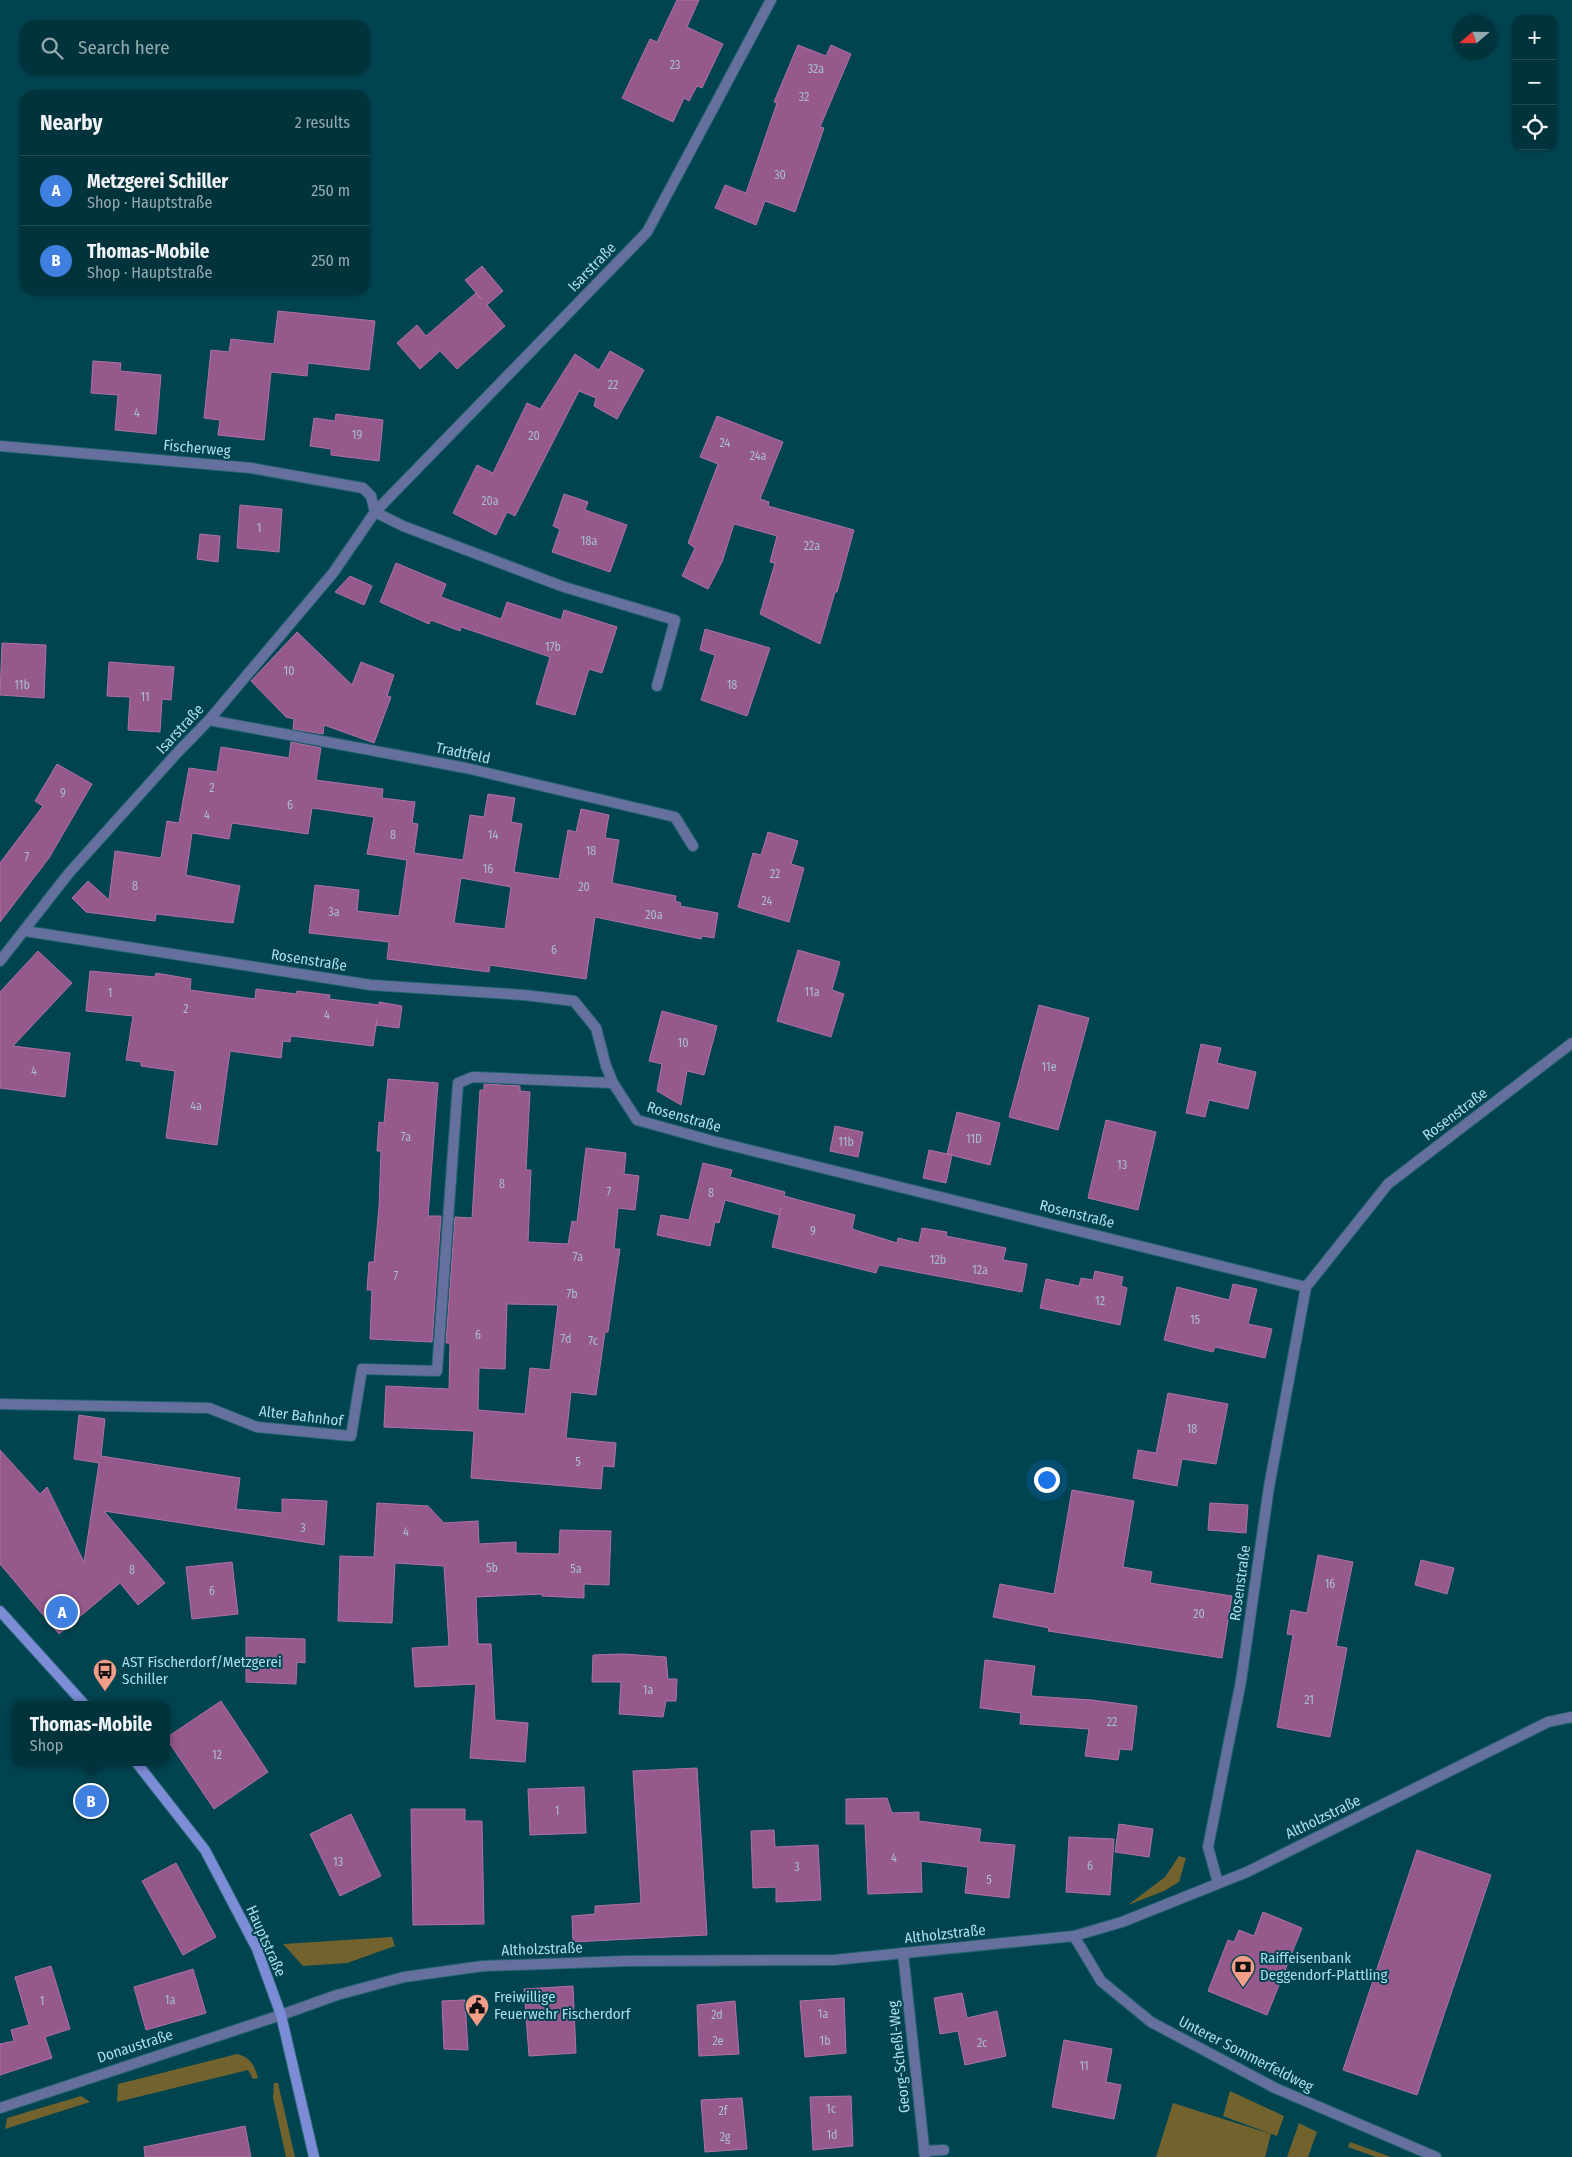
<!DOCTYPE html>
<meta charset="utf-8">
<style>
:root{--surface:#00333c;--page:#0a3b43;--text:#f1f3f6;--muted:#95aaaf;--line:#224e56;--accent:#ea580c}
body{margin:0;font-family:"Fira Sans Condensed",sans-serif;background:var(--page);color:var(--text)}
.controls{position:absolute;right:15px;top:15px;display:grid;overflow:hidden;border-radius:10px;box-shadow:0 1px 4px #0004}
.controls button{width:45px;height:45px;display:grid;place-items:center;padding:0;border:0;border-bottom:1px solid var(--line);background:var(--surface);color:var(--text);font:25px sans-serif}
.compass{position:absolute;left:1452px;top:15px;width:45px;height:45px;border-radius:50%;background:var(--surface);box-shadow:0 1px 4px #0004;rotate:250deg}
.you{position:absolute;left:1046px;top:1479px;width:18px;height:18px;margin:-12px;border:4px solid #fff;border-radius:50%;background:#1a73e8;box-shadow:0 0 0 8px #1a73e833}
.badge{display:grid;place-items:center;width:32px;height:32px;border-radius:50%;background:var(--accent);color:#fff;font-size:16px;font-weight:700}
.pin{position:absolute;translate:-50% -50%;border:2px solid #fff;box-shadow:0 1px 5px #0006}
.popup{position:absolute;left:12px;top:1701px;width:158px;height:65px;box-sizing:border-box;display:grid;place-content:center;border-radius:10px;background:var(--surface);filter:drop-shadow(0 1px 4px #0005);font-size:16px;white-space:nowrap;color:var(--muted)}
.popup b{font-size:19px;color:var(--text)}
.popup::after{content:'';position:absolute;left:50%;top:100%;margin-left:-10px;border:10px solid transparent;border-top-color:var(--surface)}
.list{margin:0;padding:0;list-style:none}
h2{display:flex;justify-content:space-between;align-items:center;height:65px;margin:0;padding:0 20px;font-size:21px}
h2 small{font-size:16px;font-weight:400;color:var(--muted)}
.list li{display:grid;grid-template-columns:32px 1fr auto;gap:15px;align-items:center;box-sizing:border-box;height:70px;padding:0 20px;border-top:1px solid var(--line)}
.list b{display:block;font-size:19px;white-space:nowrap}
.list p{margin:0;font-size:16px;white-space:nowrap;color:var(--muted)}
.list em{font-size:16px;font-style:normal;color:var(--muted)}
.icon{flex:none;width:28px;height:28px;fill:none;stroke:currentColor;stroke-width:2;stroke-linecap:round;stroke-linejoin:round}
.map{position:relative;flex:none;width:1572px;height:2157px;overflow:hidden}
.search{position:absolute;background:var(--surface);box-shadow:0 1px 4px #0004;left:20px;top:20px;width:350px;height:55px;display:flex;align-items:center;gap:12px;box-sizing:border-box;padding:0 18px;border-radius:15px;color:var(--muted);font-size:19px}
.panel{position:absolute;background:var(--surface);box-shadow:0 1px 4px #0004;left:20px;top:90px;width:350px;height:205px;border-radius:15px}
.map>svg:first-child{display:block}
.green{fill:#72632e}
.building{fill:#96598b;stroke:#b171a4;fill-rule:evenodd}
.lines{fill:none;stroke-linecap:round;stroke-linejoin:round}
.service-casing{stroke:#23636f;stroke-width:12}
.minor-casing{stroke:#23636f;stroke-width:12}
.tertiary-casing{stroke:#23636f;stroke-width:12}
.secondary-casing{stroke:#23636f;stroke-width:12}
.service{stroke:#66709f;stroke-width:10}
.minor{stroke:#66709f;stroke-width:10}
.tertiary{stroke:#66709f;stroke-width:10}
.secondary{stroke:#7d8cd7;stroke-width:10}
.labels{text-anchor:middle;stroke-width:4;stroke-linejoin:round;paint-order:stroke}
.number-label{font-size:12px;fill:#a7bdd2}
.street-label{font-size:15px;fill:#addee9;stroke:#004450}
.poi-label{font-size:15px;fill:#addee9;stroke:#004450;text-anchor:start}
</style>
<div class="map">
<svg width="1572" height="2157" viewBox="0 0 1572 2157">
<rect width="100%" height="100%" fill="#004450"/>
<!-- green -->
<path class="green" d="M1179,1856l7,2 -7,24 -15,9 -36,14 37,-28z
M392,1937l3,9 -48,17 -44,3 -20,-22z
M237,2054c14,4 17,10 21,24l-5,1 -5,-9 -131,32 1,-18z
M274,2083h4l17,74h-9l-13,-59z
M1230,2091l54,25 -7,20 -54,-20z
M81,2096l9,6 -85,27 2,-11z
M1173,2103l98,31 -6,23h-109z
M1299,2123l18,9 -9,25h-21z
M1350,2142l41,15h-15l-28,-10z"/>
<!-- building -->
<path class="building" d="M677,0h22l-12,27 36,17 -21,44 -5,-2 -8,15 -5,-3 -11,24 -51,-24 28,-59 7,3z
M798,45l28,11 5,-11 20,9 -31,73 4,1 -29,84 -30,-11 -9,24 -41,-17 10,-23 21,8 31,-90 -3,-1z
M482,266l21,25 -16,14 18,21 -48,43 -17,-18 -20,18 -23,-26 20,-18 9,11 50,-43 6,7 -17,-20z
M278,311l97,10 -6,49 -61,-7 -1,13 -36,-4 -7,68 -46,-5 2,-15 -16,-2 7,-68 18,2 2,-13 43,5z
M610,351l34,19 -27,49 -23,-13 2,-8 -17,-7 -64,125 -8,-4 -11,23 -43,-22 24,-48 16,8 34,-70 13,6 35,-55 24,16z
M93,361l28,2 -1,8 41,4 -5,59 -41,-4 3,-35 -27,-2z
M336,414l47,6 -4,41 -48,-6v-6l-21,-3 4,-28 21,3z
M717,416l66,26 -23,57 9,3 -1,4 86,24 -17,62h-2l-15,52 -60,-30 15,-51 -5,-1 7,-26 -43,-12 -12,38 -14,27 -26,-13 13,-28 -7,-5 30,-79 -18,-7z
M564,494l24,8 -3,8 42,15 -17,47 -58,-20 8,-23 -7,-3z
M240,505l42,4 -3,43 -42,-4z
M200,534l20,2 -2,26 -21,-3z
M396,563l50,21 -5,13 60,22 6,-17 54,18 3,-10 53,17 -15,46 -13,-4 -14,46 -39,-11 14,-47 -89,-30 -1,4 -29,-11 -2,4 -49,-22z
M350,576l22,10 -8,19 -29,-13z
M705,629l65,19 -23,68 -46,-16 14,-45 -15,-5z
M297,632l55,53 9,-23 33,13 -7,21 4,1 -17,46 -50,-18 -1,9 -30,-5 1,-10 -8,-2 -35,-36z
M2,643l44,2 -2,53 -44,-3z
M109,662l65,5 -3,33 -9,-1 -2,33 -32,-2 2,-33 -23,-1z
M291,742l30,6 -5,32 67,9 -1,9 33,4 -3,21 6,1 -4,29 49,7 7,-45 14,2 4,-23 27,4 -4,24 11,2 -8,48 45,7 9,-49 8,2 5,-23 28,6 -4,23 14,2 -7,43 64,13 -1,5 6,2 -1,3 38,7 -4,25 -12,-2 -1,3 -106,-22 -9,62 -96,-14 -1,7 -102,-13 2,-17 -80,-9 6,-48 44,5 -2,21 42,5 8,-56 -40,-6 7,-37 -62,-9 -4,26 -76,-11 -3,16 -37,-6 -6,42 54,11 -7,37 -77,-9 -1,7 -69,-9 -14,-14 16,-17 21,19 6,-49 46,7 6,-37 12,2 10,-55 28,4 4,-25 68,11zM461,878l50,9 -6,42 -51,-6z
M57,764l35,20 -43,74 -49,64v-59l43,-57 -8,-5z
M768,832l30,9 -7,23 13,4 -15,54 -51,-15 15,-54 8,2z
M798,950l42,12 -8,28 12,4 -13,43 -54,-16z
M38,951l34,32 -59,63 57,7 -5,44 -65,-9v-96z
M90,971l65,6 1,-4 35,6 -1,11 65,9 1,-10 40,5 1,-3 33,4 -1,4 50,6v-3l23,4 -3,22 -23,-3 1,-5 -4,26 -82,-10 -1,6 -7,-1 -2,17 -51,-7 -13,94 -51,-7 9,-67 -34,-5v-4l-15,-2 7,-44 -47,-5z
M1039,1005l50,13 -31,112 -49,-13z
M662,1011l55,15 -13,49 -17,-4 -6,34 -24,-14 5,-27 -13,-3z
M1201,1044l20,4 -4,15 39,9 -8,37 -39,-9 -4,17 -19,-4z
M388,1079l50,4 -10,133h13l-9,126 -62,-3 2,-49h-5l2,-28h5l5,-55 2,-56h-4l2,-29 5,1z
M484,1084l36,2v5l10,1 -4,78h5l-3,72 40,2 4,-23 5,1 9,-74 40,5 -2,21 15,2 -4,34 -17,-2 -4,41h6l-12,83h-3l-9,63 -25,-3 -5,46 50,5 -2,24 -11,-1 -2,23 -130,-11 3,-47 -90,-4 2,-41 63,3 1,-46h-4l9,-126 17,1 8,-128h4zM507,1304l51,1 -8,65 -20,-2 -5,46 -47,-4 1,-42 26,1z
M957,1112l43,11 -10,42 -43,-11z
M1106,1120l50,12 -18,78 -50,-12z
M835,1126l28,6 -5,25 -28,-6z
M929,1150l23,5 -6,28 -23,-5z
M703,1163l29,7 -2,7 55,15 -1,4 71,19 -3,14 45,14 1,-5 21,5 3,-15 25,4 -1,4 60,12 -3,12 24,4 -5,28 -143,-27 -3,8 -104,-26 9,-39 -2,7 -54,-15 -6,23 -4,-1 -5,24 -53,-11 4,-20 28,5z
M1095,1271l28,6 -2,9 6,2 -7,37 -80,-17 6,-29 33,7 2,-8 12,2z
M1233,1284l24,5 -9,35 24,5 -7,29 -50,-11 -2,5 -49,-12 13,-53 52,13z
M1168,1393l60,11 -12,60 -34,-5 -5,27 -44,-8 5,-28 18,3z
M79,1415l26,4 -4,37 139,22 -4,31 46,4v-14l45,2 -3,44 -220,-34 61,72 -27,22 -18,-22 -61,51 -59,-70v-114l40,44 7,-7 37,75 15,-99 -25,-4z
M1072,1490l62,11 -11,66 29,5 -2,11 82,13 -10,62 -174,-27 1,-3 -56,-11 7,-33 54,10z
M377,1503l51,3 16,17 34,-2 1,23 37,-2v11l43,1 1,-24 51,1 -2,54 -25,-1v14l-42,-2v-2l-66,3 2,47h13l4,76 33,3 -3,39 -55,-4 6,-74 -61,3 -3,-39 37,-2 -5,-80 -49,-3 -3,60 -54,-2 2,-65 34,1z
M1210,1503l38,2 -2,28 -38,-3z
M1318,1555l35,7 -17,84 11,2 -17,89 -53,-10 16,-92 -6,-1 4,-24 16,3z
M1421,1560l33,8 -7,26 -32,-9z
M232,1562l6,52 -46,5 -6,-52z
M246,1637l59,2v24l-8,-1 -1,22 -50,-2z
M623,1654l43,3 2,22h9l-1,22h-10l-3,16 -44,-3 2,-32h-29l1,-27z
M985,1660l50,6 -4,30 61,4 45,6 -5,44 -12,-1 -2,11 -33,-4 4,-27 -69,-5 1,-11 -41,-5z
M221,1701l47,71 -54,37 -48,-71z
M697,1768l10,167 -134,7 -1,-26 23,-2v-8l46,-3 -8,-132z
M584,1787l2,46 -56,2 -2,-46z
M887,1798l5,15 27,-1v9l62,8 -2,13 36,3 -6,53 -44,-5 3,-26 -47,-6 1,31 -54,2 -3,-70h-19v-25z
M411,1809h54v12h17l2,103 -71,1z
M351,1814l30,62 -41,20 -30,-62z
M1119,1824l34,5 -4,28 -34,-5z
M774,1830l1,17 43,-2 3,55 -45,2v-15l-23,1 -2,-57z
M1069,1837l45,2 -4,56 -44,-3z
M1417,1850l74,25 -74,220 -74,-25z
M176,1863l40,74 -33,18 -41,-74z
M1263,1912l39,16 -35,87 -59,-24 20,-51 6,2 5,-12 15,6z
M51,1966l19,63 -25,8 7,21 -52,17v-31l14,-3 -3,-11 18,-5 -14,-48z
M193,1969l13,44 -60,17 -12,-43z
M573,1986l3,67 -47,3 -5,-67z
M962,1993l5,25 30,-7 9,45 -41,9 -7,-34 -18,3 -6,-36z
M844,1998l2,55 -41,4 -5,-56z
M465,2000l3,50 -24,-1 -2,-48z
M735,2001l4,53 -40,2 -2,-51z
M1064,2040l48,9 -6,33 15,3 -7,34 -62,-12z
M851,2096l2,50 -40,4 -3,-53z
M742,2098l5,51 -42,3 -4,-52z
M245,2126l6,31h-106l-1,-10z"/>
<g class="lines">
<defs>
<path id="service" d="M924,2151l20,-1"/>
<path id="minor" d="M0,446l251,22 112,20 8,8 4,16
M375,512l28,14 161,61 111,33 -18,66
M209,720l257,48 209,49 18,29
M25,931l346,54 153,10 50,6 22,27 10,38 7,17 24,37 76,21 593,146 -37,200 -28,194 -33,166 10,36
M0,961l69,-88 108,-120 32,-33 124,-147 42,-61 272,-280 124,-232
M1306,1287l82,-103 184,-141
M0,1404l209,4 48,19 94,9 11,-67 75,2 21,-288 15,-6 140,6
M1074,1936l27,45 50,41 124,66 161,69
M903,1953l22,204
M0,2108l281,-93"/>
<path id="tertiary" d="M281,2015l56,-20 67,-18 79,-11 144,-5 207,-1 240,-24 48,-14 125,-50 301,-150 24,-5"/>
<path id="secondary" d="M0,1611l85,94
M136,1762l69,88 52,99 24,66 33,142"/>
</defs>
<!-- service casing -->
<use href="#service" class="service-casing"/>
<!-- minor casing -->
<use href="#minor" class="minor-casing"/>
<!-- tertiary casing -->
<use href="#tertiary" class="tertiary-casing"/>
<!-- secondary casing -->
<use href="#secondary" class="secondary-casing"/>
<!-- service -->
<use href="#service" class="service"/>
<!-- minor -->
<use href="#minor" class="minor"/>
<!-- tertiary -->
<use href="#tertiary" class="tertiary"/>
<!-- secondary -->
<use href="#secondary" class="secondary"/>
</g>
<!-- icons -->
<defs>
<symbol id="bus-pin" viewBox="-11 -11 22 30"><path d="M0 17L-7.5 6A9.5 9.5 0 1 1 7.5 6Z" fill="#f49e89" stroke="#004450"/><path d="M-5-6H5V4H4V6H2V4H-2V6H-4V4H-5ZM-3.5-4V0h7V-4ZM-3.5 1.2v1.5H-2V1.2ZM2 1.2v1.5H3.5V1.2Z" fill="#111"/></symbol>
<symbol id="bank-pin" viewBox="-11 -11 22 30"><path d="M0 17L-7.5 6A9.5 9.5 0 1 1 7.5 6Z" fill="#f49e89" stroke="#004450"/><path d="M-6-4H6V4H-6ZM0-2.3a2.3 2.3 0 1 0 0 4.6a2.3 2.3 0 1 0 0-4.6Z" fill="#111"/></symbol>
<symbol id="civic-pin" viewBox="-11 -11 22 30"><path d="M0 17L-7.5 6A9.5 9.5 0 1 1 7.5 6Z" fill="#f49e89" stroke="#004450"/><path d="M-.6-6.5H3V-4.5H.6V-3L4-1V1h2V6H-6V1h2V-1L-.6-3ZM-1.2 2.5V6h2.4V2.5Z" fill="#111"/></symbol>
</defs>
<g fill-rule="evenodd">
<use href="#bus-pin" x="91" y="1657" width="28" height="38"/>
<use href="#bank-pin" x="1229" y="1953" width="28" height="38"/>
<use href="#civic-pin" x="463" y="1992" width="28" height="38"/>
</g>
<g class="labels">
<!-- number labels -->
<g class="number-label">
<text x="675" y="69">23</text>
<text x="816" y="73">32a</text>
<text x="804" y="101">32</text>
<text x="780" y="179">30</text>
<text x="613" y="389">22</text>
<text x="137" y="417">4</text>
<text x="357" y="439">19</text>
<text x="534" y="440">20</text>
<text x="725" y="447">24</text>
<text x="758" y="460">24a</text>
<text x="490" y="505">20a</text>
<text x="259" y="532">1</text>
<text x="589" y="545">18a</text>
<text x="812" y="550">22a</text>
<text x="553" y="651">17b</text>
<text x="289" y="675">10</text>
<text x="22" y="689">11b</text>
<text x="732" y="689">18</text>
<text x="145" y="701">11</text>
<text x="212" y="792">2</text>
<text x="63" y="797">9</text>
<text x="290" y="809">6</text>
<text x="207" y="819">4</text>
<text x="393" y="839">8</text>
<text x="493" y="839">14</text>
<text x="591" y="855">18</text>
<text x="27" y="861">7</text>
<text x="488" y="873">16</text>
<text x="775" y="878">22</text>
<text x="135" y="890">8</text>
<text x="584" y="891">20</text>
<text x="767" y="905">24</text>
<text x="334" y="916">3a</text>
<text x="654" y="919">20a</text>
<text x="554" y="954">6</text>
<text x="812" y="996">11a</text>
<text x="110" y="997">1</text>
<text x="186" y="1013">2</text>
<text x="327" y="1019">4</text>
<text x="683" y="1047">10</text>
<text x="1049" y="1071">11e</text>
<text x="34" y="1075">4</text>
<text x="196" y="1110">4a</text>
<text x="406" y="1141">7a</text>
<text x="974" y="1143">11D</text>
<text x="846" y="1146">11b</text>
<text x="1122" y="1169">13</text>
<text x="502" y="1188">8</text>
<text x="609" y="1196">7</text>
<text x="711" y="1197">8</text>
<text x="813" y="1235">9</text>
<text x="578" y="1261">7a</text>
<text x="938" y="1264">12b</text>
<text x="980" y="1274">12a</text>
<text x="396" y="1280">7</text>
<text x="572" y="1298">7b</text>
<text x="1100" y="1305">12</text>
<text x="1195" y="1324">15</text>
<text x="478" y="1339">6</text>
<text x="566" y="1343">7d</text>
<text x="593" y="1345">7c</text>
<text x="1192" y="1433">18</text>
<text x="578" y="1466">5</text>
<text x="303" y="1532">3</text>
<text x="406" y="1536">4</text>
<text x="492" y="1572">5b</text>
<text x="576" y="1573">5a</text>
<text x="132" y="1574">8</text>
<text x="1330" y="1588">16</text>
<text x="212" y="1595">6</text>
<text x="1199" y="1618">20</text>
<text x="648" y="1694">1a</text>
<text x="1309" y="1704">21</text>
<text x="1112" y="1726">22</text>
<text x="217" y="1759">12</text>
<text x="557" y="1815">1</text>
<text x="894" y="1862">4</text>
<text x="338" y="1866">13</text>
<text x="1090" y="1870">6</text>
<text x="797" y="1871">3</text>
<text x="989" y="1884">5</text>
<text x="170" y="2004">1a</text>
<text x="42" y="2005">1</text>
<text x="823" y="2018">1a</text>
<text x="717" y="2019">2d</text>
<text x="718" y="2045">2e</text>
<text x="825" y="2045">1b</text>
<text x="982" y="2047">2c</text>
<text x="1084" y="2070">11</text>
<text x="831" y="2113">1c</text>
<text x="723" y="2115">2f</text>
<text x="832" y="2139">1d</text>
<text x="725" y="2141">2g</text>
</g>
<!-- street labels -->
<g class="street-label">
<text transform="translate(592 267) rotate(-46)" y="5">Isarstraße</text>
<text transform="translate(197 448) rotate(5)" y="5">Fischerweg</text>
<text transform="translate(180 729) rotate(-47)" y="5">Isarstraße</text>
<text transform="translate(463 753) rotate(12)" y="5">Tradtfeld</text>
<text transform="translate(309 960) rotate(9)" y="5">Rosenstraße</text>
<text transform="translate(1455 1114) rotate(-37)" y="5">Rosenstraße</text>
<text transform="translate(684 1117) rotate(16)" y="5">Rosenstraße</text>
<text transform="translate(1077 1214) rotate(14)" y="5">Rosenstraße</text>
<text transform="translate(301 1416) rotate(7)" y="5">Alter Bahnhof</text>
<text transform="translate(1240 1583) rotate(-82)" y="5">Rosenstraße</text>
<text transform="translate(1323 1817) rotate(-26)" y="5">Altholzstraße</text>
<text transform="translate(945 1934) rotate(-6)" y="5">Altholzstraße</text>
<text transform="translate(266 1941) rotate(66)" y="5">Hauptstraße</text>
<text transform="translate(542 1949) rotate(-2)" y="5">Altholzstraße</text>
<text transform="translate(135 2046) rotate(-18)" y="5">Donaustraße</text>
<text transform="translate(1246 2054) rotate(27)" y="5">Unterer Sommerfeldweg</text>
<text transform="translate(899 2057) rotate(-96)" y="5">Georg-Scheßl-Weg</text>
</g>
<!-- poi labels -->
<g class="poi-label">
<text x="122" y="1667">AST Fischerdorf/Metzgerei<tspan x="122" dy="17">Schiller</tspan></text>
<text x="1260" y="1963">Raiffeisenbank<tspan x="1260" dy="17">Deggendorf-Plattling</tspan></text>
<text x="494" y="2002">Freiwillige<tspan x="494" dy="17">Feuerwehr Fischerdorf</tspan></text>
</g>
</g>
</svg>
<div class="controls">
<button>+</button>
<button>−</button>
<button><svg class="icon" aria-label="locate" viewBox="0 0 24 24"><circle cx="12" cy="12" r="6"/><path d="M12 2v4M12 18v4M2 12h4M18 12h4"/></svg></button>
</div>
<svg class="compass" viewBox="-18 -18 36 36"><path d="M0-13l5 13h-10z" fill="#e53935"/><path d="M0 13l5-13h-10z" fill="#95aaaf"/></svg>
<div class="you"></div>
<div class="pin badge" style="left:62px;top:1612px;background:#3f7fe0">A</div>
<div class="pin badge" style="left:91px;top:1801px;background:#3f7fe0">B</div>
<div class="popup"><b>Thomas-Mobile</b>Shop</div>
<div class="search"><svg class="icon" aria-label="search" viewBox="0 0 24 24"><circle cx="10" cy="10" r="6"/><path d="M15 15l6 6"/></svg>Search here</div>
<section class="panel">
<h2>Nearby<small>2 results</small></h2>
<ul class="list">
<li><span class="badge" style="background:#3f7fe0">A</span><div><b>Metzgerei Schiller</b><p>Shop · Hauptstraße</p></div><em>250 m</em></li>
<li><span class="badge" style="background:#3f7fe0">B</span><div><b>Thomas-Mobile</b><p>Shop · Hauptstraße</p></div><em>250 m</em></li>
</ul>
</section>
</div>
